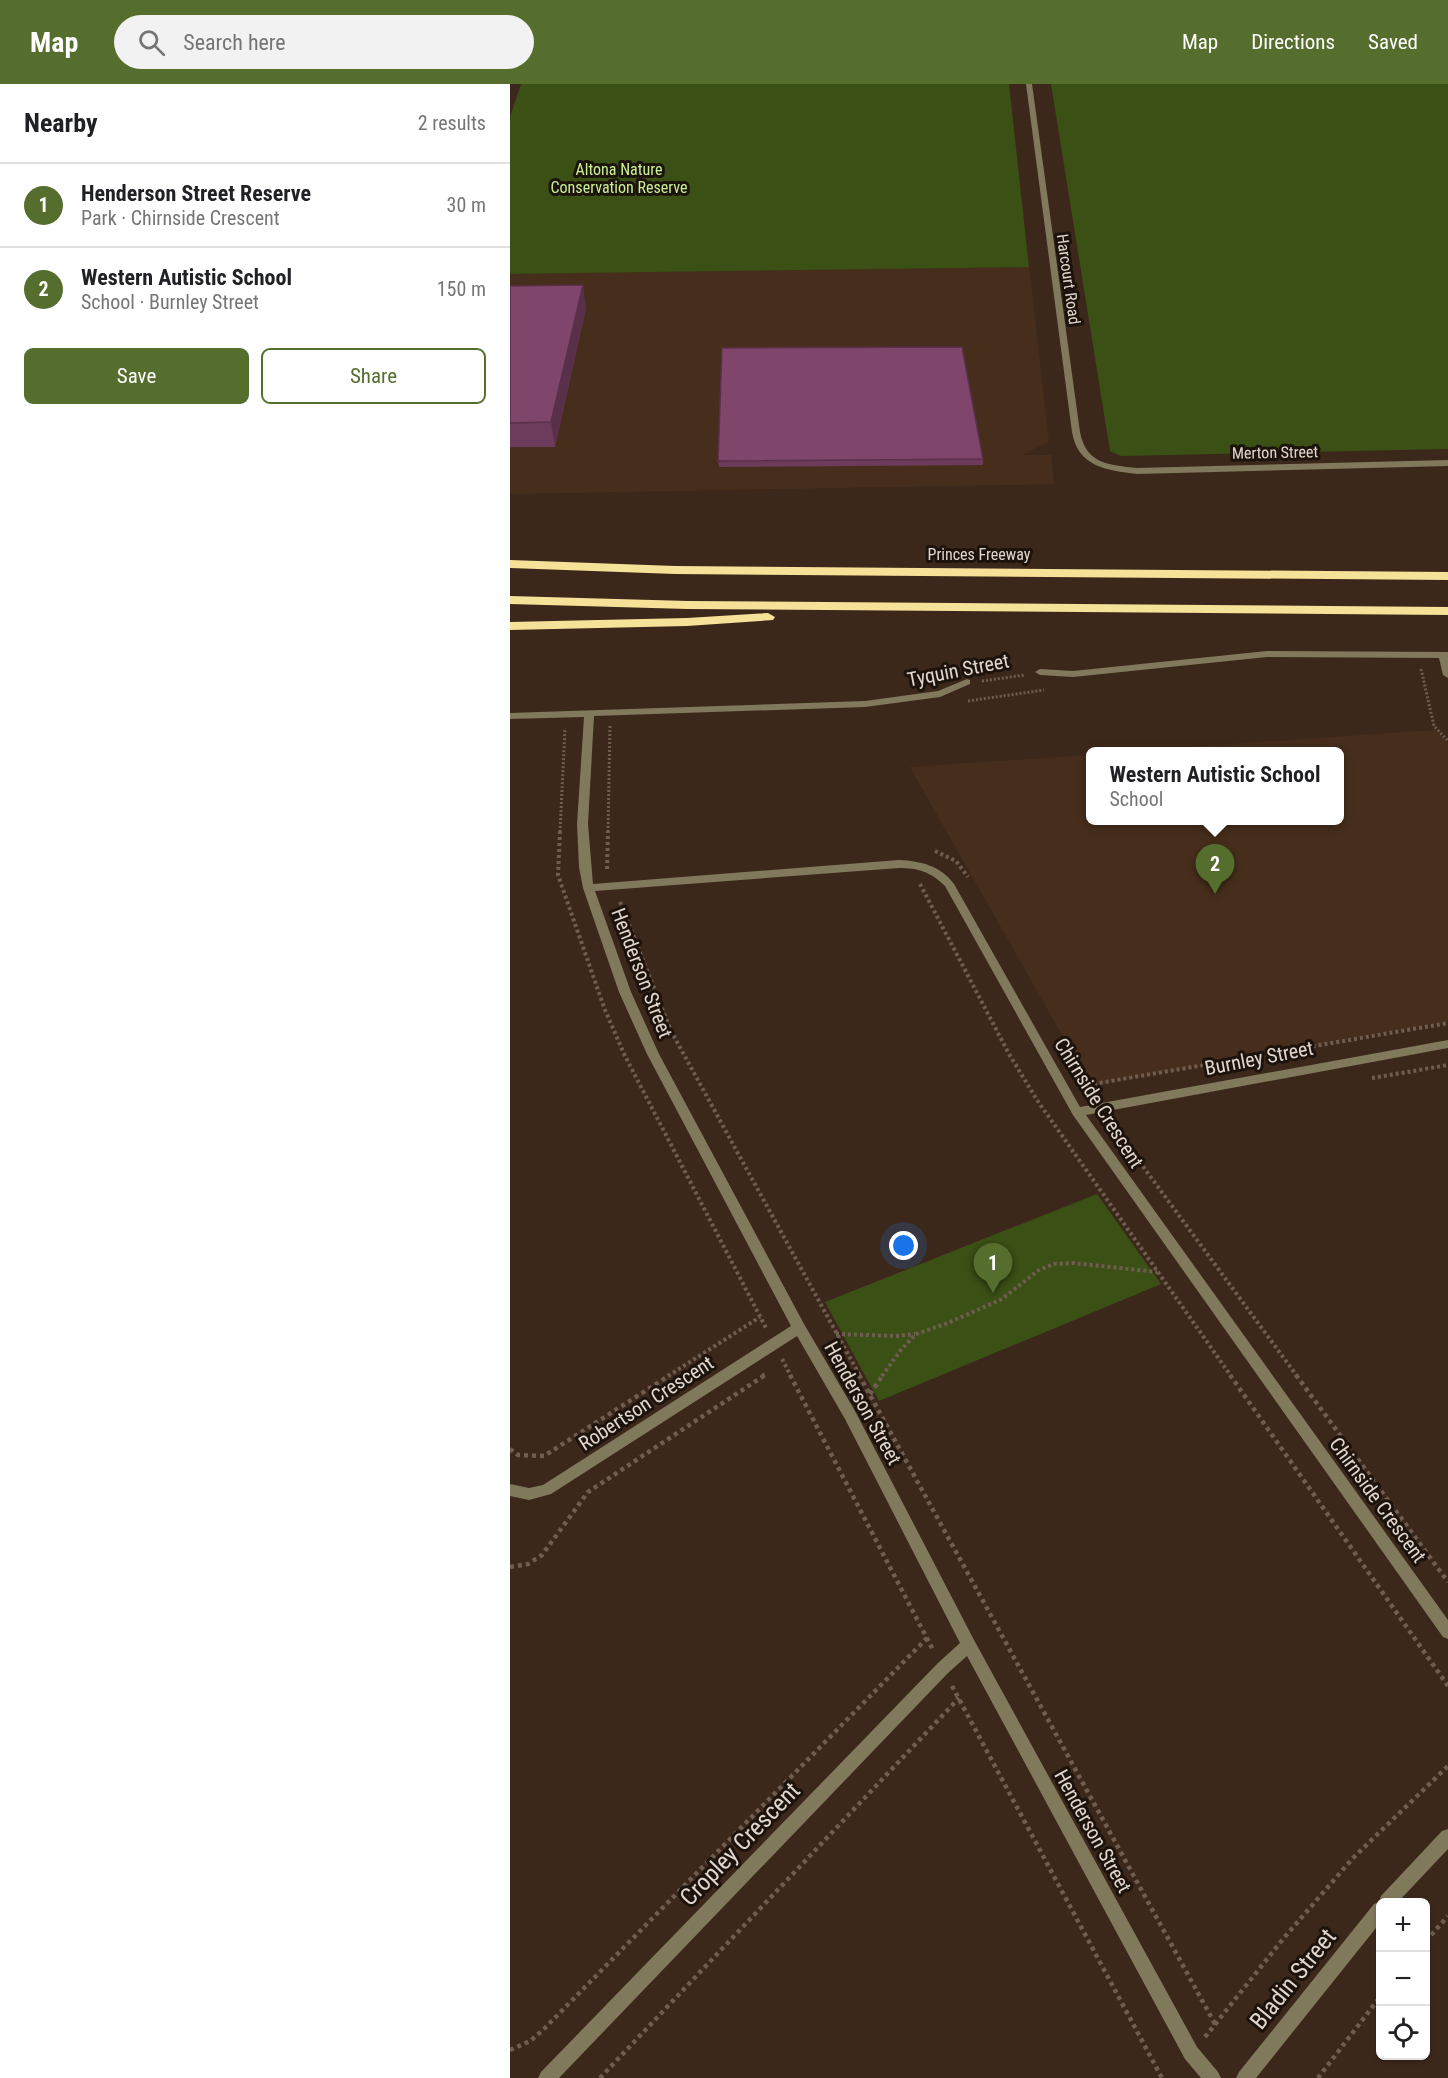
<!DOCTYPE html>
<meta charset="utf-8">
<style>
:root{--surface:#fff;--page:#f2f2f2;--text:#202124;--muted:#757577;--line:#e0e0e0;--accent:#556e2e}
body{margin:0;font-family:"Roboto Condensed",sans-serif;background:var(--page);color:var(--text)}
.controls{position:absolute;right:18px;bottom:18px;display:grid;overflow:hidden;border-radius:9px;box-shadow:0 2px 4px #0004}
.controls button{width:54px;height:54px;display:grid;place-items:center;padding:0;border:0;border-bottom:2px solid var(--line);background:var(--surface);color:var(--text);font:30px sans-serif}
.you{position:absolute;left:394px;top:1162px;width:21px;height:21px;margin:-15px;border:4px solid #fff;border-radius:50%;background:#1a73e8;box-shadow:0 0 0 9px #1a73e833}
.badge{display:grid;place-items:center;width:39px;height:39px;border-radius:50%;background:var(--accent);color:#fff;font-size:20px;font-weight:700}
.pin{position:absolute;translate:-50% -50px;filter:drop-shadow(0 2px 3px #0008)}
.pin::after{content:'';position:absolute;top:32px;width:21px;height:18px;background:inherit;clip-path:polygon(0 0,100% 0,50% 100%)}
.popup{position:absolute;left:576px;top:663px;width:258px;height:78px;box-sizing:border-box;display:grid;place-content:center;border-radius:9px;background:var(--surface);filter:drop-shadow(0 2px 4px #0005);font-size:20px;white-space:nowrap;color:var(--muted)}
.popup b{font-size:22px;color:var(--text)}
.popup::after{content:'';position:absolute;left:50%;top:100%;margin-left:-12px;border:12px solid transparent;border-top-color:var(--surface)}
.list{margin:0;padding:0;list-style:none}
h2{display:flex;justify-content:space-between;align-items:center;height:78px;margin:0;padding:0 24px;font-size:26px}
h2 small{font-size:20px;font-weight:400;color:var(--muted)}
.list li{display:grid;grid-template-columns:39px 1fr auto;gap:18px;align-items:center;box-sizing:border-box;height:84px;padding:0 24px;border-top:2px solid var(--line)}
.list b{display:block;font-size:22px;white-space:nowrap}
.list p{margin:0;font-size:20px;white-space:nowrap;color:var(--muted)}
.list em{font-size:20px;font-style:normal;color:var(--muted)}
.actions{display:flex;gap:12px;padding:18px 24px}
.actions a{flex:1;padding:14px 0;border:2px solid var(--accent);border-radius:9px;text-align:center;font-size:21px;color:var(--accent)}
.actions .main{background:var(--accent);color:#fff}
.icon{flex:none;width:33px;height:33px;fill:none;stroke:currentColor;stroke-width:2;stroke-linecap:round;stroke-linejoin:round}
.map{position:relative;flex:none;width:938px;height:1994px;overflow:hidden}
header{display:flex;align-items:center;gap:36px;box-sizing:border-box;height:84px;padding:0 30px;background:var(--accent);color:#fff}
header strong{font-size:28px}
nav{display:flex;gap:33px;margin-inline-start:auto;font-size:21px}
.search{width:420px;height:54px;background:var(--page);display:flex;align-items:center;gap:15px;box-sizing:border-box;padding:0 21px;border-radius:33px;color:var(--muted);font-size:22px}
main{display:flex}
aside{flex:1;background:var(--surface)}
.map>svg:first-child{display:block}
.built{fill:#472e1c}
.green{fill:#3a5015}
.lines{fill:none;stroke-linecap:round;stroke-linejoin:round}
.path-far2{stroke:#6f5d51;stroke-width:3;stroke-dasharray:2 2;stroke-linecap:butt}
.path-far1{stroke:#6f5d51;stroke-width:4;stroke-dasharray:3 3;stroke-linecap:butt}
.path{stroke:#6f5d51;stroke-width:4.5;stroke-dasharray:4 4;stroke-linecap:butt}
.minor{fill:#81795c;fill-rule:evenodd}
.tertiary{fill:#81795c;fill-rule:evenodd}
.motorway{fill:#f6e199;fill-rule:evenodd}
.wall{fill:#6d3b5b}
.shaded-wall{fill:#59304a}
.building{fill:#7f456a;stroke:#59304a;stroke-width:1.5}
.labels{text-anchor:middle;stroke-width:6;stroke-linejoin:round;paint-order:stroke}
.far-park-label{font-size:16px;fill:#c9f094;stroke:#1c130d}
.far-street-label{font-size:16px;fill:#e2d6cd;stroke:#1c130d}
.street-label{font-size:20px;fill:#e2d6cd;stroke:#1c130d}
.near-street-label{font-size:24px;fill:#e2d6cd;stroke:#1c130d}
</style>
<header>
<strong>Map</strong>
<div class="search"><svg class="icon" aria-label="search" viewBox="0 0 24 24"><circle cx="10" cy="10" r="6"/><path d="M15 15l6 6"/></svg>Search here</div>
<nav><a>Map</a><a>Directions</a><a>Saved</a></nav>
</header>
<main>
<aside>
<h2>Nearby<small>2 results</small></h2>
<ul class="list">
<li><span class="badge">1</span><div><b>Henderson Street Reserve</b><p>Park · Chirnside Crescent</p></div><em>30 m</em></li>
<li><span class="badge">2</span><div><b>Western Autistic School</b><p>School · Burnley Street</p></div><em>150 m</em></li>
</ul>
<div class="actions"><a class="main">Save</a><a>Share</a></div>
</aside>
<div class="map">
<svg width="938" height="1994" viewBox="0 0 938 1994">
<rect width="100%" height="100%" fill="#3c281b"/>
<!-- built -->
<path class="built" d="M519,183l20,174 -26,14h28l3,29 -544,10v-220z
M925,646l13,14v277l-357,65 -181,-319 180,-12v65h250v-68l-207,-1z"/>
<!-- green -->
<path class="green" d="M11,0h488l20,183 -519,7v-157z
M541,0h397v365l-327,7 -11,-5z
M587,1110l64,90 -282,117 -54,-99z"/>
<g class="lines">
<!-- path-far2 -->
<path class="path-far2" d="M911,585l13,57 14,15
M472,597l43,-6
M458,617l76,-11
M50,748l5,-104
M98,748l2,-106"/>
<!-- path-far1 -->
<path class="path-far1" d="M50,747l-2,44 47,135 20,46 141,272
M425,767l21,10 12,16
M97,785l1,-38
M410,800l89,170 28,46 194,276
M110,818l51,129 189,345
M862,994l76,-13
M572,1002l366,-63
M601,1039l186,253
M326,1250l60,2 19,-2
M272,1275l9,17
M158,1292l92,-59
M252,1292l4,-2
M372,1292l18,-25 16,-17 32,-11 54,-24 37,-29 15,-6 19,-1 84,9"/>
<!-- path -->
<path class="path" d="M280,1291l143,275
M349,1291l356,649
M720,1291l218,311
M786,1291l152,207
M360,1310l13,-19
M0,1365l8,6 26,1 126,-81
M0,1483l18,-3 14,-9 46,-63 177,-117
M442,1602l210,392
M916,1857l22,-25
M695,1953l78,-98 70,-81 95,-92
M0,1966l20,-9 12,-10 385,-393
M90,1994l359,-380
M808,1994l62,-81"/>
<!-- minor -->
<path class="minor" d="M757,567l181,1v26l-5,-3 -4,-17 -172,-1 -194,20 -33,-2 -5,-3 5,-3 33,2z
M457,595l3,1v4l-30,13 -75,10 -271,9 -6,108 5,60 306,-24c22,1 42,6 55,24l126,223 368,-67v8l-362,67 362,505v19l-5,-2 -370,-522 -128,-229c-14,-14 -27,-18 -46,-18l-304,23 36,101 28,62 145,270 51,87 119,229 223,407 21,25 3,6h-20l-16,-19 -218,-403 -19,17 -389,405h-21l3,-6 397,-409 22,-20 -115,-224 -48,-83 -246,158 -22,6 -19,-4v-12l19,4 14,-3 248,-159 -144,-272 -28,-62 -36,-104 -4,-21 -2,-43 7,-107 -74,2v-6l355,-12 73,-10z"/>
<!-- tertiary -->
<path class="tertiary" d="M516,0h6l48,348c6,32 29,33 57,36l311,-8v6l-311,8c-31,-4 -59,-7 -65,-42z
M938,1745v20l-50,53h-18v21l-124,155h-20l3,-6 135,-168 5,-2 2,-6 61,-65z"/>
<!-- motorway -->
<path class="motorway" d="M0,476l165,6 773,6v8l-773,-6 -165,-6z
M0,512l178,5 760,6v8l-760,-6 -178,-5z
M258,529l7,4 -2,3 -86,6 -177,4v-8l177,-4z"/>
</g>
<!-- wall -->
<path class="wall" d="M0,202l76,22 -31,139h-45z
M473,375v6l-264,2 -1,-6z"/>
<!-- shaded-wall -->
<path class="shaded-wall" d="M73,201l3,23 -31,139 -4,-25z"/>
<!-- building -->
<path class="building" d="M73,201l-32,137 -41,1v-137z
M452,263l21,112 -265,2 4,-113z"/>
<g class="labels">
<!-- far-park labels -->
<g class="far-park-label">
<text x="109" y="91">Altona Nature<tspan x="109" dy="18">Conservation Reserve</tspan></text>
</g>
<!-- far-street labels -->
<g class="far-street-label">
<text transform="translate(559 195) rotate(82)" y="6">Harcourt Road</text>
<text transform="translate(765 368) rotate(-1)" y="6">Merton Street</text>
<text x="469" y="476">Princes Freeway</text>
</g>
<!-- street labels -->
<g class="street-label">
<text transform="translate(448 586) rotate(-11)" y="7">Tyquin Street</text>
<text transform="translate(132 889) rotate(69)" y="7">Henderson Street</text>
<text transform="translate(749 974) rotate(-11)" y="7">Burnley Street</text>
<text transform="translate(589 1019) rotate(58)" y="7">Chirnside Crescent</text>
<text transform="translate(136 1319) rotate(-33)" y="7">Robertson Crescent</text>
<text transform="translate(353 1319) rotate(61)" y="7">Henderson Street</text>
<text transform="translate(868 1416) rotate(54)" y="7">Chirnside Crescent</text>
<text transform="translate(583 1747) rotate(61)" y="7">Henderson Street</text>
</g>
<!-- near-street labels -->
<g class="near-street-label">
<text transform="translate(230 1760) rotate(-46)" y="8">Cropley Crescent</text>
<text transform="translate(783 1895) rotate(-51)" y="8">Bladin Street</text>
</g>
</g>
</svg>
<div class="controls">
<button>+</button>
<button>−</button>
<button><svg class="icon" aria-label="locate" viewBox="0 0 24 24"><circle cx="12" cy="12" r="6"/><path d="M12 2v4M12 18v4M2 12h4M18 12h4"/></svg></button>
</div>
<div class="you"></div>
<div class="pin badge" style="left:483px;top:1209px">1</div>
<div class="pin badge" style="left:705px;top:810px">2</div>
<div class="popup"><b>Western Autistic School</b>School</div>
</div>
</main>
